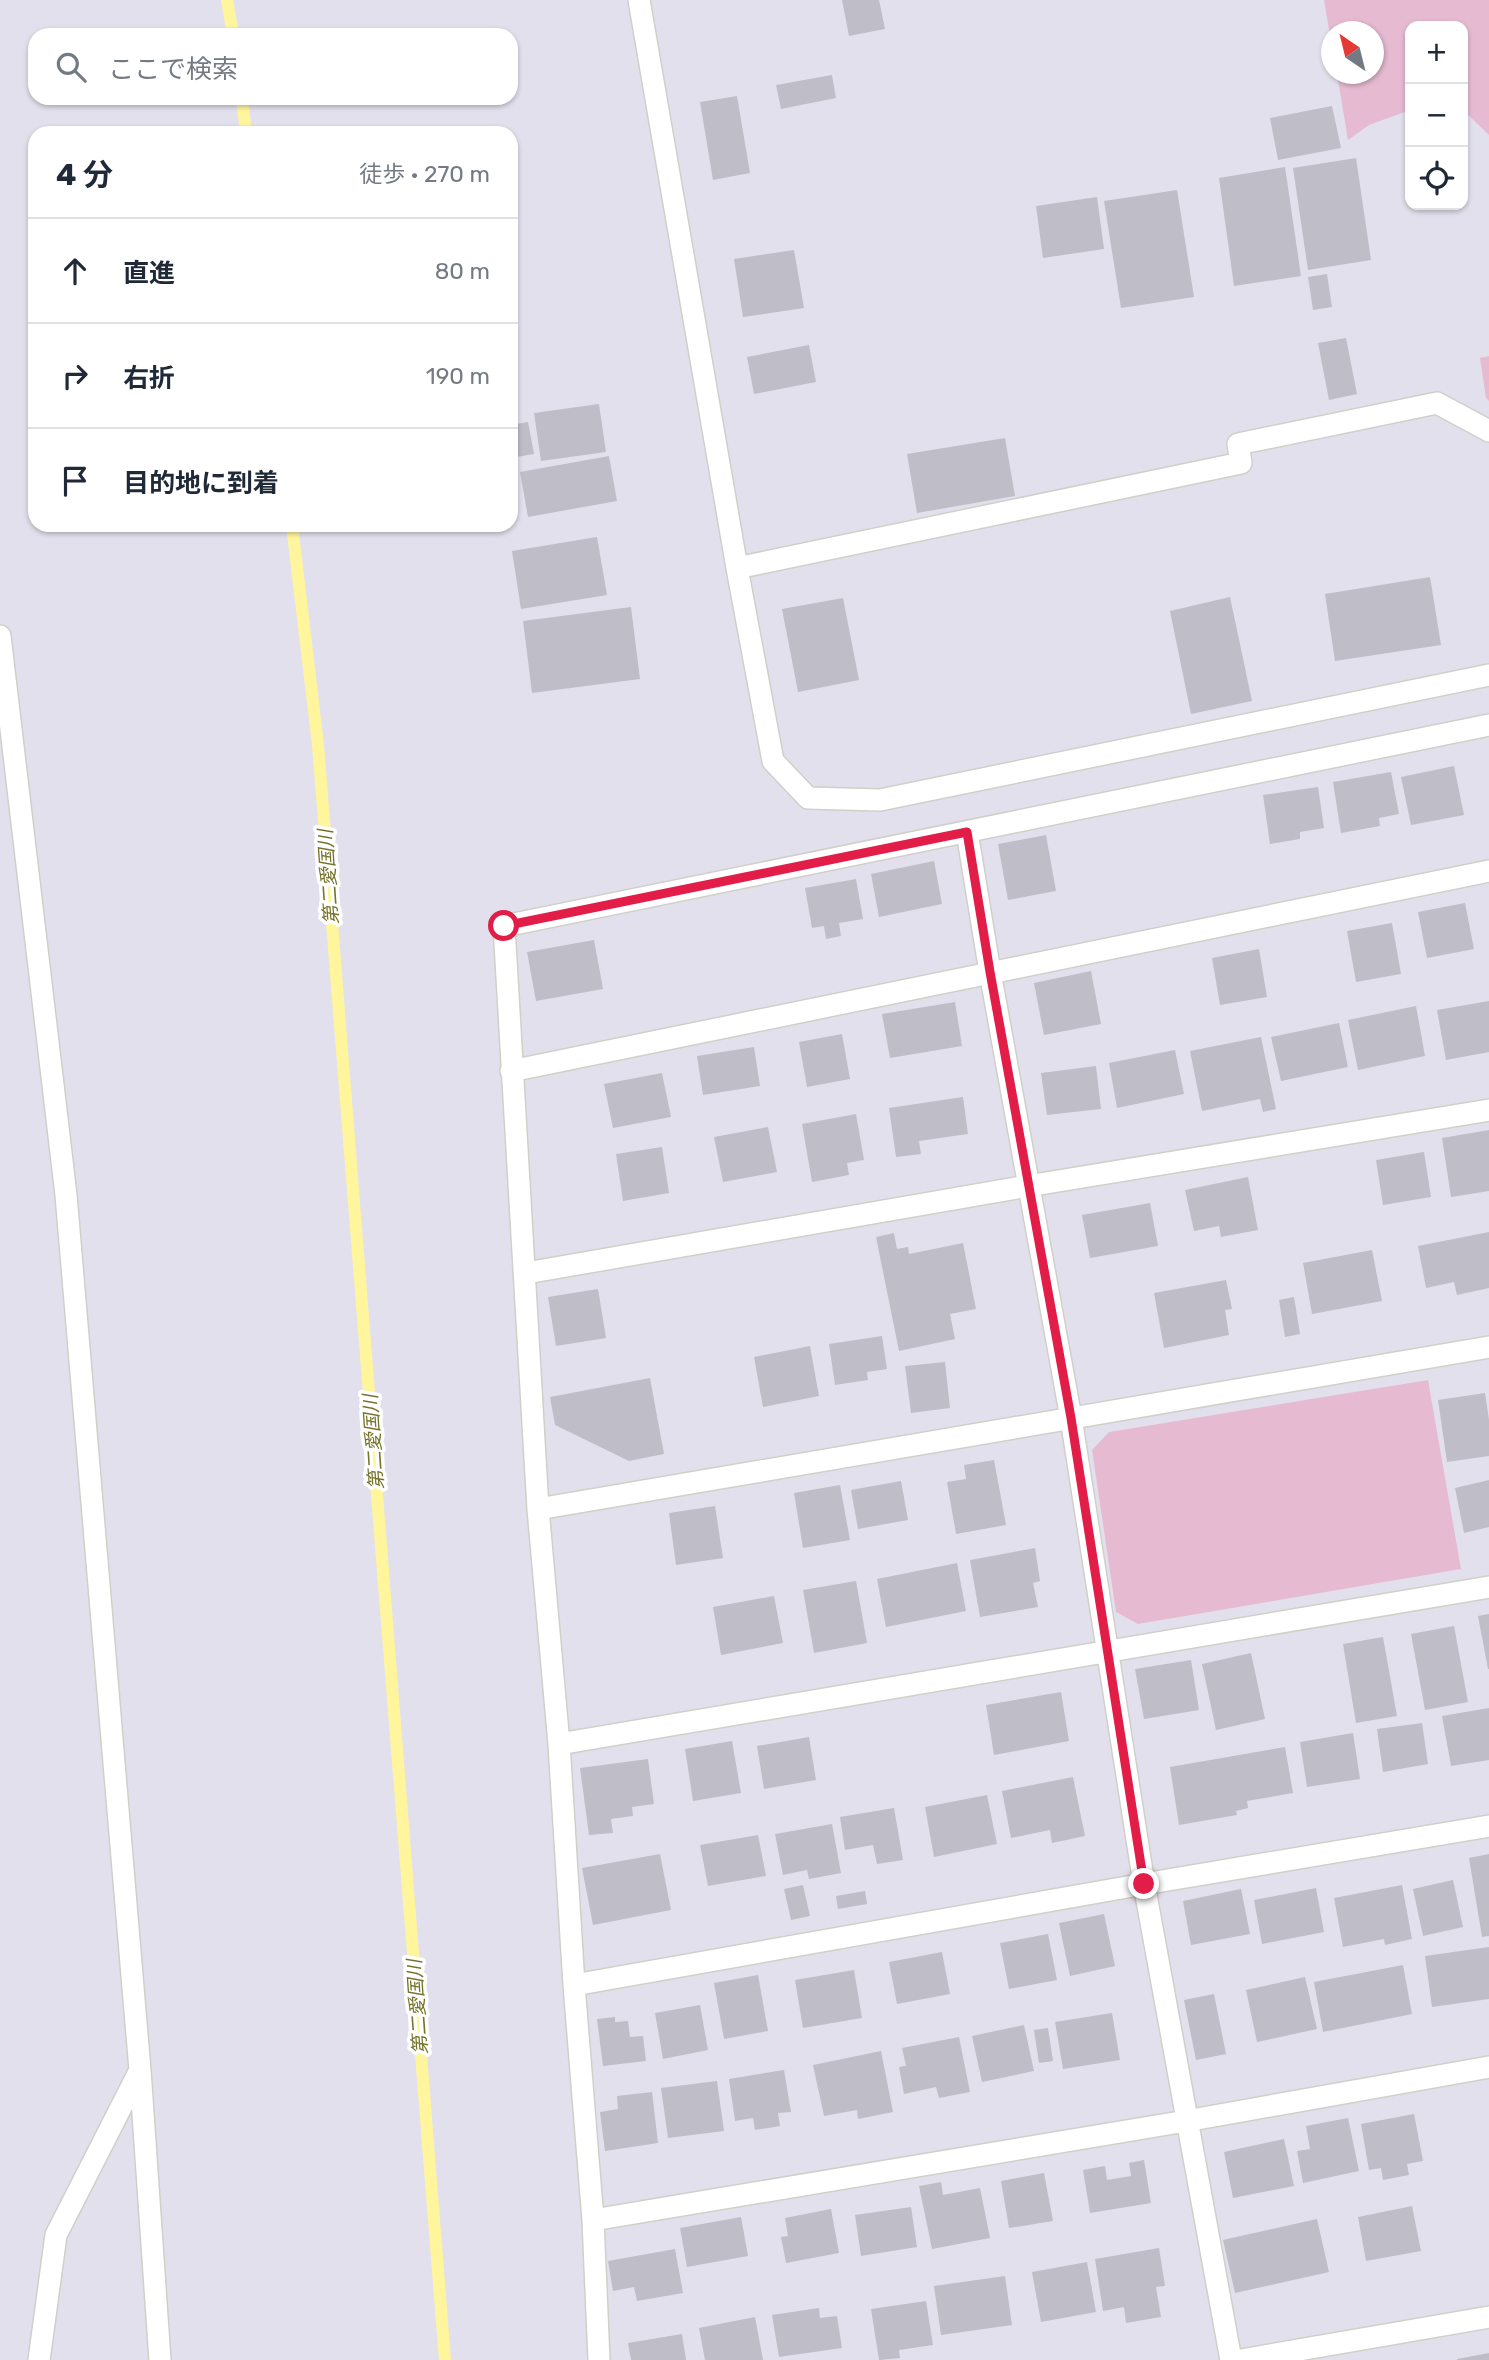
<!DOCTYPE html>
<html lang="ja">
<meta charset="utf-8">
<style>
:root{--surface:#fff;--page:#f2f2f3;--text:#1f2937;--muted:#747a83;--line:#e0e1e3}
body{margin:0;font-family:Rubik,"Noto Sans JP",sans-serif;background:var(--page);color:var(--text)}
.controls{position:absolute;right:21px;top:21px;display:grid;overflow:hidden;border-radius:14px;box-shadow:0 2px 5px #0004}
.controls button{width:63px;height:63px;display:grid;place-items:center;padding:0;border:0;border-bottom:2px solid var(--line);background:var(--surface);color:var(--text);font:35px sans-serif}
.compass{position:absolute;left:1321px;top:21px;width:63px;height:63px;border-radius:50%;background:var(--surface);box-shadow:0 2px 5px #0004;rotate:325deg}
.stop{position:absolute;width:21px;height:21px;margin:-16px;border:5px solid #e11d48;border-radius:50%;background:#fff}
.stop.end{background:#e11d48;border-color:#fff;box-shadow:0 2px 7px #0008}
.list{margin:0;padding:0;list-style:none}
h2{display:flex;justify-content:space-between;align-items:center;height:91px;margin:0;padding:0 28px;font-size:30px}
h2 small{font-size:23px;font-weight:400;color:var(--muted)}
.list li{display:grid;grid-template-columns:46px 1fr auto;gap:21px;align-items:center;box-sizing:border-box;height:105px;padding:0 28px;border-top:2px solid var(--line)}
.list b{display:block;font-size:26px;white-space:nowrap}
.list em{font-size:23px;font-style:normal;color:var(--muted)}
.icon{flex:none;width:38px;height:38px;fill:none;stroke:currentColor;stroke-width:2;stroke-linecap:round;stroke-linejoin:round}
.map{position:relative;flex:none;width:1489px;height:2360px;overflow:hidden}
.search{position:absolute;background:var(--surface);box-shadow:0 2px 5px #0004;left:28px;top:28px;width:490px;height:77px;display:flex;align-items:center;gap:18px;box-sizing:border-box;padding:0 24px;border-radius:21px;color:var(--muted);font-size:26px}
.panel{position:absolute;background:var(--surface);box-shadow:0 2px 5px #0004;left:28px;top:126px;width:490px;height:406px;border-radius:21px}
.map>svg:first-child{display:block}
.green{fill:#e6bbd2}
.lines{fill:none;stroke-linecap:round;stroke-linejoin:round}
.stream{stroke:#fff59d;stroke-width:12}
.building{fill:#bfbdc7}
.minor-casing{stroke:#d0d0c9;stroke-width:24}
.minor{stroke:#fff;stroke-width:21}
.route{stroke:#e11d48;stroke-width:9}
.labels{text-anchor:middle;stroke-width:7;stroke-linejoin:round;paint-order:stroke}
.water-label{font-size:19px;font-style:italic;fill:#757329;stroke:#fff}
</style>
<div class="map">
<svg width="1489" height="2360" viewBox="0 0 1489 2360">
<rect width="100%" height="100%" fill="#e3e0ed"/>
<!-- green -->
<path class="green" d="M1324,0h165v135l-26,-25v-84h-53v84l-41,15 -21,15 -11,-66h37v-42h-42l-1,10z
M1489,356v45l-3,-3 -6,-40z
M1428,1380l33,189 -323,55 -22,-12 -24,-162 17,-18z"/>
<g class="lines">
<!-- stream -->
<path class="stream" d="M227,0l6,35
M242,98l4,35
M292,525l26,220 127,1615"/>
</g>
<!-- building -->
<path class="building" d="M842,0h37l6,29 -36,7z
M832,75l4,23 -55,11 -5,-24z
M737,96l13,77 -37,7 -13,-78z
M1332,106l9,42 -63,12 -8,-42z
M1356,158l15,102 -63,10 -15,-102z
M1285,167l16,109 -67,10 -15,-108z
M1177,190l17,107 -73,11 -17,-107z
M1097,197l7,52 -61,9 -7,-52z
M794,250l10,58 -61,9 -9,-58z
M1327,274l5,33 -19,3 -5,-33z
M1346,338l11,56 -28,6 -11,-57z
M809,345l7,37 -62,12 -7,-37z
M599,404l7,48 -65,9 -7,-48z
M528,422l6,32 -23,4v-33z
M1005,438l10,58 -98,17 -10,-59z
M609,456l8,45 -89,16 -8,-45z
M597,537l10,58 -86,14 -9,-58z
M1430,577l11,68 -106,16 -10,-67z
M1230,597l22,104 -61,13 -21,-103z
M843,598l16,82 -61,12 -16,-83z
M631,607l9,72 -108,14 -9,-72z
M1454,766l10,49 -53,10 -10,-48z
M1391,772l8,42 -20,4 1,8 -39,7 -8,-51z
M1318,787l6,41 -24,4v7l-30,5 -7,-49z
M1046,835l10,56 -48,9 -10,-56z
M934,861l8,43 -63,13 -8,-43z
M856,879l7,40 -24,4 2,13 -15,3 -2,-13 -12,2 -7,-40z
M1465,903l9,46 -47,9 -9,-46z
M1392,923l9,51 -45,8 -9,-51z
M594,940l9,49 -67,12 -9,-49z
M1259,949l8,48 -47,8 -8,-47z
M1091,971l10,53 -57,11 -10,-52z
M1489,1001v51l-43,8 -9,-50z
M955,1002l7,44 -72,12 -8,-44z
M1416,1006l9,50 -67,14 -10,-50z
M1339,1023l9,44 -67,14 -10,-44z
M842,1034l8,45 -43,8 -8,-45z
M1261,1037l15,72 -13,3 -3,-13 -58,12 -12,-60z
M754,1047l6,39 -57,9 -6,-39z
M1175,1050l9,44 -67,14 -8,-45z
M1096,1066l5,43 -54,6 -6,-42z
M662,1073l9,44 -58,11 -9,-44z
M963,1097l5,37 -49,7 2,13 -25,3 -7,-49z
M856,1114l8,46 -17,3 2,12 -37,7 -10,-58z
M768,1127l9,45 -54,10 -9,-45z
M1489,1130v61l-38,6 -9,-59z
M662,1147l7,46 -46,8 -7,-47z
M1424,1152l7,45 -48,8 -7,-45z
M1248,1177l10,53 -37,7 -2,-11 -25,5 -9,-41z
M1150,1203l8,43 -68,12 -8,-43z
M1489,1232v56l-32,7 -3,-13 -28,6 -8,-42z
M894,1233l3,16 11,-2 1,7 54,-11 13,66 -26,5 5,25 -56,12 -23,-114z
M1372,1250l10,51 -70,13 -9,-51z
M1226,1280l6,29 -7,1 4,25 -65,13 -10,-55z
M598,1289l8,49 -50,8 -8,-49z
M1294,1297l6,37 -15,3 -6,-37z
M882,1336l5,33 -20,3 1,8 -33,5 -6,-41z
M810,1346l9,50 -56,11 -9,-50z
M945,1362l5,46 -39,5 -6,-47z
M650,1378l14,76 -35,7 -74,-36 -5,-28z
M1485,1393l4,27v36l-42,6 -9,-62z
M994,1460l12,65 -50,9 -9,-52 19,-3 -2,-14z
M1489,1480v47l-25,6 -9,-45z
M901,1481l7,39 -50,9 -7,-39z
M840,1485l10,55 -47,8 -9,-55z
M715,1506l8,52 -47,7 -7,-52z
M1035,1548l5,33 -7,2 5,24 -58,10 -10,-57z
M957,1563l9,48 -80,16 -9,-48z
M856,1581l11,62 -53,10 -11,-63z
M774,1596l9,47 -62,12 -8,-48z
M1489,1614v55h-1l-10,-53z
M1454,1626l14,76 -43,8 -14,-76z
M1383,1637l14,79 -41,7 -13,-79z
M1251,1653l14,66 -49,11 -14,-66z
M1191,1660l8,50 -55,9 -9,-50z
M1061,1692l8,49 -75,14 -8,-50z
M1489,1708v52l-38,6 -9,-50z
M1422,1723l6,41 -45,8 -6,-43z
M1353,1733l7,46 -53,8 -7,-45z
M809,1737l7,43 -52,9 -7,-43z
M732,1741l9,52 -48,8 -8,-52z
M1285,1747l8,46 -46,8 1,7 -12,3 1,4 -58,10 -9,-58z
M648,1759l6,45 -22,3 1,9 -22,3 2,14 -24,2 -9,-67z
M1073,1777l12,59 -33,7 -2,-13 -39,8 -9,-47z
M987,1795l10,49 -63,13 -9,-50z
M894,1808l9,52 -26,4 -4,-19 -28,5 -5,-33z
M832,1824l9,49 -32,6 -2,-9 -24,5 -8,-41z
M758,1835l8,41 -58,10 -8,-41z
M660,1854l11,56 -78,15 -11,-57z
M1489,1854v82l-7,1 -13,-79z
M1453,1880l10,47 -40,9 -10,-47z
M803,1885l7,31 -19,4 -7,-31z
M1402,1885l10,54 -27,6 -1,-6 -41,8 -9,-49z
M1316,1888l8,44 -62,12 -8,-44z
M1241,1889l9,45 -59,11 -8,-44z
M865,1891l2,13 -29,5 -2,-13z
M1104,1914l11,52 -45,10 -11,-53z
M1048,1934l9,46 -48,9 -9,-46z
M1489,1947v52l-57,8 -7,-51z
M942,1952l8,42 -53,10 -8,-42z
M1403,1965l9,49 -89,18 -9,-50z
M854,1970l8,48 -59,10 -8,-48z
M758,1975l10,56 -44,8 -10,-56z
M1305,1977l12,52 -60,13 -11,-52z
M1214,1994l12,60 -30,6 -12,-60z
M700,2005l8,45 -45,9 -8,-46z
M1112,2013l8,47 -57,9 -8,-47z
M615,2017v5l13,-1 2,16 13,-1 3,25 -43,5 -6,-47z
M1024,2025l10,46 -52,11 -10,-46z
M1048,2028l5,33 -14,2 -5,-33z
M959,2037l11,55 -31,6 -3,-11 -32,7 -5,-27 7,-1 -4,-18z
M881,2051l12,61 -35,7 -1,-9 -33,6 -11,-51z
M784,2070l7,42 -13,1 2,13 -25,4 -2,-12 -18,3 -6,-42z
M717,2081l7,50 -56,7 -7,-50z
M652,2092l6,51 -53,8 -5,-39 18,-3 -1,-13z
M1414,2114l9,47 -16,3 2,11 -26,5 -2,-12 -12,2 -8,-46z
M1348,2118l11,53 -56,12 -6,-32 13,-2 -4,-23z
M1284,2139l10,47 -61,12 -9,-46z
M1144,2160l7,43 -61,10 -7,-43 22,-4 2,14 24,-4 -2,-13z
M1044,2173l9,48 -44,7 -8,-47z
M941,2182l2,13 37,-7 10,50 -58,11 -13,-63z
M1412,2206l9,45 -55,10 -8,-44z
M911,2207l6,40 -56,9 -6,-41z
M831,2209l8,44 -53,10 -5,-26 7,-1 -3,-18z
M741,2217l7,39 -61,11 -7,-39z
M1317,2219l12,53 -94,21 -12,-53z
M1159,2248l6,38 -9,1 5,30 -35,6 -2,-16 -21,4 -8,-52z
M675,2249l8,44 -46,8 -3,-14 -21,4 -5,-30z
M1087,2262l9,50 -55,10 -9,-50z
M1005,2276l7,49 -71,10 -7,-49z
M926,2301l7,44 -34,5 1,8 -21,2 -8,-51z
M819,2308l1,10 17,-2 5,32 -63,9 -7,-42z
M755,2317l8,43h-58l-6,-32z
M682,2334l4,26h-55l-3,-17z
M1489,2353v7h-32v-1z"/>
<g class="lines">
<defs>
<path id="minor" d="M639,0l98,568 36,193 35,37 72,2 609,-125
M737,568l504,-105 -3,-19 199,-41 52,28
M0,636l66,559 74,875 20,290
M967,832l23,140 81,446 73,466 87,476
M511,1071l978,-200
M526,1273l502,-87 461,-76
M538,1509l951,-162
M559,1744l930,-157
M574,1985l570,-101 345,-58
M593,2220l593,-99 303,-54
M39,2360l17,-125 83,-163
M599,2360l-6,-140 -19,-235 -15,-241 -21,-235 -34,-583 985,-201
M1241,2360l248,-43"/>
</defs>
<!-- minor casing -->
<use href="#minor" class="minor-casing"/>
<!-- minor -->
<use href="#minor" class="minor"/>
</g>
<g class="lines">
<!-- route -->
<path class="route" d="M504,926l463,-94 23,140 81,446 73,466"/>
</g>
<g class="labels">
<!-- water labels -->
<g class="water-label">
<text transform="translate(328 877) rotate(-94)" y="7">第二愛国川</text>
<text transform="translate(373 1442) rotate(-94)" y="7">第二愛国川</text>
<text transform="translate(417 2007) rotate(-94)" y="7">第二愛国川</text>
</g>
</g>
</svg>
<div class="controls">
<button>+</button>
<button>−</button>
<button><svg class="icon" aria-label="locate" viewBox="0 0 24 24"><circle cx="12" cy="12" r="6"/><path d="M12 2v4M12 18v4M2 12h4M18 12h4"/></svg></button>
</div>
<svg class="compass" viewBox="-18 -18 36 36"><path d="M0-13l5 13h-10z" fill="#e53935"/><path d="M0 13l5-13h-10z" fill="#747a83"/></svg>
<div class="stop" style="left:504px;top:926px"></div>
<div class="stop end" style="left:1144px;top:1884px"></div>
<div class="search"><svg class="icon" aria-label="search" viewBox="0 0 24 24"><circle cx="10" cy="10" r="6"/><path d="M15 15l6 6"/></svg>ここで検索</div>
<section class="panel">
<h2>4 分<small>徒歩 · 270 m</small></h2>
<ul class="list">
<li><svg class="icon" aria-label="ahead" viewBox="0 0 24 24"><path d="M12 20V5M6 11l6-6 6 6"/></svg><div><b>直進</b></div><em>80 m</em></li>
<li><svg class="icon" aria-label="right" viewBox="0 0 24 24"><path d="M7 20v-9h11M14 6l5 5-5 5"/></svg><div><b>右折</b></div><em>190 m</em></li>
<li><svg class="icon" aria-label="arrive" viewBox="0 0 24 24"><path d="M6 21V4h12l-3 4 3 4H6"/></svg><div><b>目的地に到着</b></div></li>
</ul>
</section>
</div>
